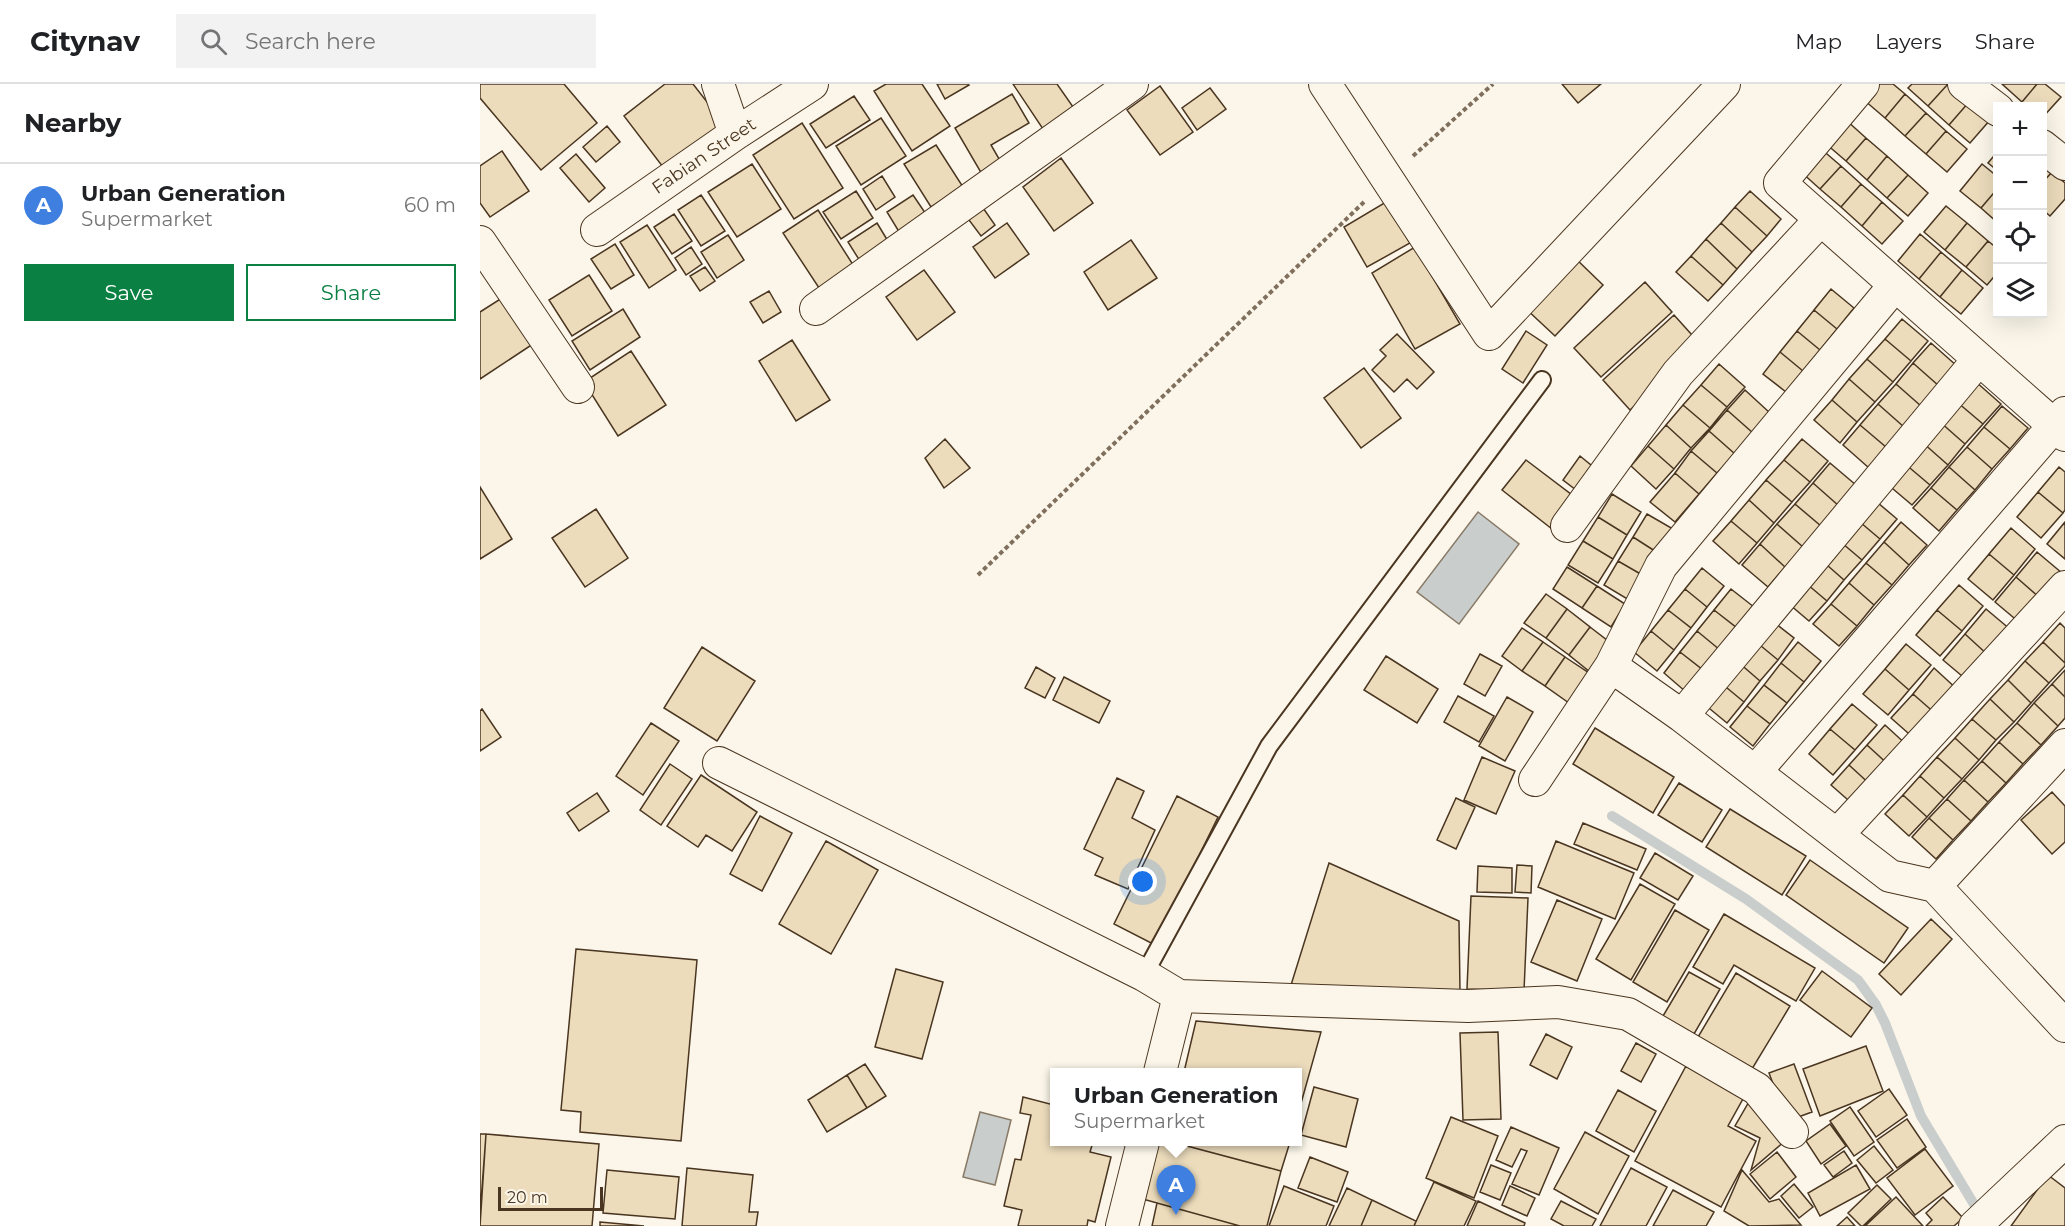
<!DOCTYPE html>
<meta charset="utf-8">
<style>
:root{--surface:#fff;--page:#f2f2f2;--text:#202124;--muted:#757577;--line:#e0e0e0;--accent:#0b8043}
body{margin:0;font-family:Montserrat,sans-serif;background:var(--page);color:var(--text)}
.controls{position:absolute;right:18px;top:18px;display:grid;overflow:hidden;border-radius:0px;box-shadow:0 6px 24px #0002}
.controls button{width:54px;height:54px;display:grid;place-items:center;padding:0;border:0;border-bottom:2px solid var(--line);background:var(--surface);color:var(--text);font:30px sans-serif}
.scale{position:absolute;left:18px;bottom:15px;width:105px;box-sizing:border-box;padding-left:6px;border:3px solid #4a3520;border-top:0;font-size:16px;line-height:21px;white-space:nowrap;color:#4a3520;-webkit-text-stroke:4px #fbf6e9;paint-order:stroke}
.you{position:absolute;left:663px;top:798px;width:21px;height:21px;margin:-15px;border:4px solid #fff;border-radius:50%;background:#1a73e8;box-shadow:0 0 0 9px #1a73e833}
.badge{display:grid;place-items:center;width:39px;height:39px;border-radius:50%;background:var(--accent);color:#fff;font-size:20px;font-weight:700}
.pin{position:absolute;translate:-50% -50px;filter:drop-shadow(0 2px 3px #0008)}
.pin::after{content:'';position:absolute;top:32px;width:21px;height:18px;background:inherit;clip-path:polygon(0 0,100% 0,50% 100%)}
.popup{position:absolute;left:570px;top:984px;width:252px;height:78px;box-sizing:border-box;display:grid;place-content:center;border-radius:0px;background:var(--surface);filter:drop-shadow(0 2px 4px #0005);font-size:20px;white-space:nowrap;color:var(--muted)}
.popup b{font-size:22px;color:var(--text)}
.popup::after{content:'';position:absolute;left:50%;top:100%;margin-left:-12px;border:12px solid transparent;border-top-color:var(--surface)}
.list{margin:0;padding:0;list-style:none}
h2{display:flex;justify-content:space-between;align-items:center;height:78px;margin:0;padding:0 24px;font-size:26px}
h2 small{font-size:20px;font-weight:400;color:var(--muted)}
.list li{display:grid;grid-template-columns:39px 1fr auto;gap:18px;align-items:center;box-sizing:border-box;height:84px;padding:0 24px;border-top:2px solid var(--line)}
.list b{display:block;font-size:22px;white-space:nowrap}
.list p{margin:0;font-size:20px;white-space:nowrap;color:var(--muted)}
.list em{font-size:20px;font-style:normal;color:var(--muted)}
.actions{display:flex;gap:12px;padding:18px 24px}
.actions a{flex:1;padding:14px 0;border:2px solid var(--accent);border-radius:0px;text-align:center;font-size:21px;color:var(--accent)}
.actions .main{background:var(--accent);color:#fff}
.icon{flex:none;width:33px;height:33px;fill:none;stroke:currentColor;stroke-width:2;stroke-linecap:round;stroke-linejoin:round}
.map{position:relative;flex:none;width:1585px;height:1142px;overflow:hidden}
header{display:flex;align-items:center;gap:36px;box-sizing:border-box;height:84px;padding:0 30px;background:var(--surface);border-bottom:2px solid var(--line)}
header strong{font-size:28px}
nav{display:flex;gap:33px;margin-inline-start:auto;font-size:21px}
.search{width:420px;height:54px;background:var(--page);display:flex;align-items:center;gap:15px;box-sizing:border-box;padding:0 21px;border-radius:0px;color:var(--muted);font-size:22px}
main{display:flex}
aside{flex:1;background:var(--surface)}
.map>svg:first-child{display:block}
.water{fill:#c9cecd;stroke:#887966;stroke-width:1.5}
.lines{fill:none;stroke-linecap:round;stroke-linejoin:round}
.stream{stroke:#c9cecd;stroke-width:10}
.building{fill:#ecdcbc;stroke:#4a3520;stroke-width:1.5}
.service-casing{stroke:#4a3520;stroke-width:20}
.minor-casing{stroke:#4a3520;stroke-width:34}
.path{stroke:#7f6f5c;stroke-width:4;stroke-dasharray:4.5 3;stroke-linecap:butt}
.service{stroke:#fbf6e9;stroke-width:16}
.minor{stroke:#fbf6e9;stroke-width:32}
.labels{text-anchor:middle;stroke-width:4.5;stroke-linejoin:round;paint-order:stroke}
.street-label{font-size:18px;fill:#4a3520;stroke:#fbf6e9}
</style>
<header>
<strong>Citynav</strong>
<div class="search"><svg class="icon" aria-label="search" viewBox="0 0 24 24"><circle cx="10" cy="10" r="6"/><path d="M15 15l6 6"/></svg>Search here</div>
<nav><a>Map</a><a>Layers</a><a>Share</a></nav>
</header>
<main>
<aside>
<h2>Nearby<small></small></h2>
<ul class="list">
<li><span class="badge" style="background:#3f7fe0">A</span><div><b>Urban Generation</b><p>Supermarket</p></div><em>60 m</em></li>
</ul>
<div class="actions"><a class="main">Save</a><a>Share</a></div>
</aside>
<div class="map">
<svg width="1585" height="1142" viewBox="0 0 1585 1142">
<rect width="100%" height="100%" fill="#fbf6e9"/>
<!-- water -->
<path class="water" d="M998,428l41,32 -60,80 -42,-32z
M500,1028l31,8 -16,65 -32,-8z"/>
<g class="lines">
<!-- stream -->
<path class="stream" d="M1132,732l134,83 112,81 18,25 9,18 36,93 54,90"/>
</g>
<!-- building -->
<path class="building" d="M0,0h84l33,39 -56,47 -61,-72z
M185,0h28l32,41 -59,46 -42,-55z
M406,0h36l28,42 -38,25 -38,-60z
M457,0h31l1,1 -24,14z
M533,0h44l21,30 -31,21z
M1082,0h39l-23,19z
M1397,0h16l12,10 -20,24 -21,-18z
M1432,0h36l-20,22 -20,-18z
M1468,0l21,18 -20,23 -21,-19z
M1522,0h35l-15,18z
M1557,0h8l16,13 -19,21v-12h-15l-5,-4z
M680,2l33,46 -33,23 -33,-45z
M730,4l16,21 -29,21 -15,-22z
M532,10l17,29 -38,22 11,19 -19,12 -28,-48z
M1425,10l21,19 -21,23 -20,-18z
M374,12l16,24 -44,28 -16,-24z
M1489,18l21,18 -20,23 -21,-18z
M1446,29l20,18 -20,23 -21,-18z
M401,34l25,38 -45,29 -25,-39z
M1366,36l20,18 -20,23 -21,-18z
M322,39l41,65 -49,31 -41,-64z
M127,42l13,16 -24,20 -13,-15z
M1466,47l21,18 -20,23 -21,-18z
M1386,54l21,18 -20,24 -21,-19z
M456,61l27,42 -32,20 -27,-43z
M1340,64l21,18 -21,23 -20,-18z
M22,67l27,40 -39,26 -10,-14v-37z
M1518,67v20l-10,-8z
M96,70l29,34 -16,14 -29,-34z
M1407,72l21,19 -21,23 -20,-18z
M581,74l32,45 -39,28 -31,-44z
M272,80l29,45 -44,28 -29,-45z
M1502,80l16,13v11l-17,20 -21,-17z
M1562,80l10,8 -10,11z
M1361,82l20,18 -20,23 -21,-18z
M1572,88l13,11v16l-15,17 -8,-7v-26z
M1428,91l20,18 -20,23 -21,-18z
M402,92l13,21 -19,13 -13,-21z
M1381,100l21,18 -20,24 -21,-19z
M1518,104v35l-17,-15z
M376,107l17,27 -32,21 -18,-27z
M1270,107l31,28 -14,17 -32,-29z
M221,111l24,36 -24,15 -23,-36z
M433,111l19,28 -28,17 -17,-28z
M906,118l24,41 -43,24 -23,-40z
M1402,118l21,19 -21,23 -20,-18z
M501,121l14,20 -14,11 -15,-20z
M1466,122l21,17 -22,27 -21,-18z
M1255,123l32,29 -15,16 -31,-29z
M338,126l39,61 -34,23 -40,-61z
M194,130l18,27 -20,13 -18,-27z
M397,139l17,28 -29,18 -17,-27z
M527,139l22,31 -34,24 -22,-31z
M1241,139l31,29 -15,17 -31,-30z
M1487,139l21,18 -22,26 -21,-17z
M167,141l29,45 -27,18 -29,-46z
M1440,150l21,18 -22,27 -21,-18z
M248,151l16,25 -27,18 -16,-26z
M1226,155l31,30 -14,16 -32,-29z
M651,156l26,38 -49,32 -24,-38z
M1508,157l10,8v23l-11,13 -21,-18z
M135,160l19,31 -23,14 -20,-30z
M211,163l11,17 -16,11 -11,-17z
M935,163l45,77 -45,25 -43,-76z
M1461,168l21,18 -22,27 -21,-18z
M1093,172l30,29 -48,51 -31,-29z
M1211,172l32,29 -15,16 -32,-29z
M225,183l10,14 -15,10 -10,-15z
M444,186l31,42 -38,28 -31,-43z
M1482,186l21,18 -22,26 -21,-17z
M109,191l23,36 -40,25 -23,-36z
M1165,198l27,30 -71,65 -27,-29z
M1351,205l23,19 -17,21 -23,-19z
M289,207l12,21 -18,11 -13,-21z
M25,212l31,46 -56,37v-67z
M143,225l17,28 -50,33 -18,-29z
M1334,226l23,19 -17,21 -23,-19z
M1194,231l27,30 -71,65 -27,-30z
M1422,235l26,22 -17,20 -26,-22z
M1046,247l21,14 -24,38 -21,-14z
M1317,247l23,19 -17,21 -23,-19z
M917,250l37,38 -17,17 -10,-10 -13,13 -22,-22 14,-14 -6,-6z
M1405,255l26,22 -18,21 -26,-23z
M312,256l38,60 -34,21 -37,-60z
M1451,259l26,23 -18,20 -26,-23z
M151,267l35,54 -48,31 -34,-54z
M1300,268l23,19 -17,21 -23,-18z
M1387,275l26,23 -18,20 -26,-23z
M1433,279l26,23 -18,20 -25,-22z
M1239,280l26,23 -18,20 -26,-22z
M884,284l37,50 -40,30 -37,-50z
M1369,295l26,23 -18,20 -25,-22z
M1495,297l26,23 -18,20 -26,-22z
M1416,300l25,22 -17,21 -26,-23z
M1221,301l26,22 -17,21 -27,-23z
M1265,306l25,23 -17,20 -26,-23z
M1352,316l25,22 -17,21 -26,-23z
M1477,318l26,22 -18,20 -25,-22z
M1398,320l26,23 -18,20 -26,-22z
M1203,321l27,23 -19,20 -25,-23z
M1522,322l26,22 -18,21 -26,-22z
M1247,326l26,23 -18,21 -26,-23z
M1460,338l25,22 -17,21 -26,-23z
M1186,341l25,23 -17,21 -26,-23z
M1380,341l26,22 -17,21 -26,-23z
M1504,343l26,22 -18,20 -25,-22z
M1229,347l26,23 -18,19 -26,-22z
M465,355l25,29 -26,20 -19,-30z
M1322,355l26,22 -18,21 -26,-22z
M1442,358l26,23 -18,20 -26,-22z
M1168,362l26,23 -18,20 -25,-23z
M1487,363l25,22 -17,21 -26,-23z
M1211,367l26,22 -18,21 -24,-21z
M1100,372l17,14 -17,23 -17,-13z
M1046,376l50,38 -24,31 -50,-39z
M1304,376l26,22 -18,20 -26,-22z
M1350,379l26,22 -17,21 -26,-23z
M1424,379l26,22 -18,20 -26,-22z
M1469,383l26,23 -18,20 -26,-22z
M1579,383l6,5v38l-2,3 -25,-21z
M1195,389l24,21 -24,28 -25,-20z
M1286,396l26,22 -18,21 -25,-23z
M1333,399l26,23 -18,20 -26,-22z
M0,403l32,52 -32,20z
M1451,404l26,22 -18,21 -26,-23z
M1558,408l25,21 -22,25 -24,-21z
M1132,410l29,18 -14,23 -29,-18z
M1391,413l26,22 -17,20 -26,-22z
M1269,416l25,23 -17,20 -26,-22z
M1315,420l26,22 -18,21 -26,-23z
M116,425l32,49 -43,29 -33,-49z
M1167,430l26,15 -15,24 -25,-16z
M1118,433l29,18 -14,24 -30,-18z
M1374,433l26,22 -18,21 -26,-22z
M1251,437l26,22 -18,21 -26,-23z
M1421,438l26,23 -18,20 -25,-23z
M1585,438v37l-18,-15z
M1297,440l26,23 -18,20 -25,-23z
M1531,444l24,21 -21,26 -25,-21z
M1153,453l25,16 -14,23 -26,-15z
M1356,454l26,22 -18,20 -25,-22z
M1103,457l30,18 -15,24 -30,-18z
M1404,458l25,23 -17,20 -26,-22z
M1280,460l25,23 -17,20 -26,-22z
M1557,468l25,21 -22,25 -24,-21z
M1509,470l25,21 -21,25 -25,-21z
M1339,474l25,22 -17,21 -26,-22z
M1138,477l26,15 -15,24 -25,-15z
M1386,479l26,22 -18,20 -25,-22z
M1087,483l30,19 -15,22 -29,-19z
M1222,484l22,18 -17,21 -22,-18z
M1536,493l24,21 -20,25 -25,-21z
M1321,495l26,22 -18,20 -26,-22z
M1369,499l25,22 -17,21 -26,-22z
M1479,501l24,21 -21,25 -25,-21z
M1117,502l28,18 -14,23 -29,-19z
M1205,505l22,18 -16,21 -23,-18z
M1251,505l23,18 -17,21 -23,-18z
M1066,510l21,15 -21,29 -22,-15z
M1351,520l26,22 -18,20 -26,-22z
M1087,525l23,18 -21,28 -23,-17z
M1506,525l25,21 -22,26 -24,-22z
M1188,526l23,18 -17,22 -23,-19z
M1234,526l23,18 -17,22 -23,-19z
M1457,526l25,21 -22,25 -24,-21z
M1291,536l23,18 -16,22 -23,-19z
M1580,539l5,5v35l-22,-21z
M1110,543l22,17 -22,28 -21,-17z
M1042,544l21,14 -21,29 -20,-15z
M1171,547l23,19 -17,21 -23,-19z
M1217,547l23,19 -17,20 -23,-18z
M1485,550l24,22 -21,25 -25,-21z
M1275,557l23,19 -18,21 -22,-19z
M1063,558l22,15 -20,29 -23,-15z
M1318,558l23,19 -17,21 -23,-19z
M1563,558l22,21v3l-16,17 -24,-22z
M1426,560l25,21 -22,25 -24,-21z
M222,563l53,34 -38,60 -53,-33z
M1200,568l23,18 -17,22 -22,-19z
M1000,570l22,12 -17,30 -21,-12z
M906,572l52,33 -21,34 -53,-33z
M1085,573l24,16 -20,30 -24,-17z
M1545,577l24,22 -18,20 -23,-23z
M1258,578l22,19 -16,21 -23,-19z
M1301,579l23,19 -17,21 -23,-18z
M556,583l19,11 -10,20 -20,-10z
M1454,584l24,22 -21,25 -24,-21z
M1405,585l24,21 -21,25 -25,-21z
M1585,586v27l-13,-13z
M584,593l46,24 -11,22 -46,-23z
M1528,596l23,23 -17,19 -24,-23z
M1241,599l23,19 -17,21 -23,-19z
M1572,600l13,13v21l-7,8 -24,-23z
M1284,601l23,18 -17,21 -23,-18z
M1433,610l24,21 -21,25 -25,-22z
M978,612l36,20 -15,26 -35,-20z
M1027,613l26,15 -28,49 -26,-15z
M1510,615l24,23 -18,18 -24,-21z
M1554,619l24,23 -17,19 -24,-22z
M1372,620l25,21 -22,25 -25,-21z
M1267,622l23,18 -17,22 -23,-19z
M2,625l19,28 -21,14v-40z
M1492,635l24,21 -17,20 -24,-22z
M171,639l28,18 -36,54 -27,-19z
M1537,639l24,22 -18,19 -24,-22z
M1405,641l24,22 -18,20 -24,-22z
M1115,644l79,49 -21,36 -80,-49z
M1350,645l25,21 -22,25 -24,-21z
M1475,654l24,22 -17,19 -25,-22z
M1519,658l24,22 -17,19 -24,-22z
M1387,661l24,22 -18,20 -24,-22z
M1002,673l33,14 -19,43 -32,-14z
M1457,673l25,22 -18,19 -24,-22z
M1502,677l24,22 -18,19 -24,-22z
M190,680l22,15 -31,46 -21,-15z
M1369,681l24,22 -17,20 -25,-22z
M221,691l56,37 -25,39 -26,-16 -8,12 -31,-21z
M1440,692l24,22 -17,19 -24,-22z
M637,694l27,13 -12,27 23,12 -27,59 -33,-14 8,-17 -19,-9z
M1484,696l24,22 -17,19 -24,-22z
M1199,699l43,27 -20,32 -44,-27z
M1572,708l13,14v36l-13,12 -31,-34z
M117,709l12,18 -30,20 -12,-18z
M1423,711l24,22 -18,19 -24,-22z
M697,712l41,21 -63,128 -41,-21z
M976,714l19,9 -19,42 -19,-9z
M1467,715l24,22 -18,19 -24,-22z
M1250,725l76,47 -24,39 -76,-48z
M280,732l32,17 -30,58 -32,-17z
M1449,734l24,22 -17,19 -24,-22z
M1103,739l63,26 -9,21 -63,-26z
M346,757l52,29 -47,84 -52,-30z
M1076,757l78,32 -19,46 -77,-32z
M1175,769l38,23 -15,24 -38,-22z
M1330,776l98,68 -24,35 -98,-68z
M849,779l130,58 1,71 -169,-7z
M1037,781l15,1 -1,27 -16,-1z
M998,782l34,2v25l-35,-1z
M1160,800l35,20 -44,76 -35,-21z
M991,812l57,2 -4,93 -57,-2z
M1077,816l45,19 -25,62 -46,-19z
M1195,826l34,20 -42,72 -34,-20z
M1244,830l91,54 -19,33 -62,-36 -11,19 -30,-17z
M1451,835l21,20 -51,56 -22,-21z
M96,865l121,11 -16,181 -101,-9 1,-20 -20,-2z
M416,885l47,13 -21,77 -47,-12z
M1342,887l50,37 -21,29 -51,-37z
M1209,888l31,17 -26,45 -31,-18z
M1256,889l54,33 -38,63 -54,-32z
M716,937l125,11 -23,82v-42h-114z
M1018,948l3,87 -38,1 -3,-87z
M1066,950l26,13 -15,32 -27,-14z
M1156,959l20,11 -15,28 -20,-11z
M1386,962l17,45 -63,25 -17,-47z
M385,980l21,32 -19,12 -20,-33z
M1314,980l18,48 -25,9 -18,-48z
M1206,982l58,31 -16,29 28,15 -35,66 -86,-46z
M367,991l20,33 -40,24 -19,-32z
M834,1003l44,12 -12,48 -45,-12z
M1409,1005l18,26 -31,22 -18,-26z
M1138,1006l38,21 -22,41 -38,-21z
M543,1013l31,8v37h39l-3,10 21,5 -16,65 -7,-2 -1,6h-69l4,-16 -18,-4 11,-47 6,1 10,-45 -11,-2z
M1270,1016l35,41 -34,29 9,-32 -25,-12z
M1370,1023l24,35 -20,14 -24,-35z
M971,1033l47,19 -24,62 -48,-20z
M1427,1035l19,28 -29,21 -20,-28z
M1350,1040l16,22 -25,18 -15,-23z
M1031,1043l48,21 -20,47 -27,-11 15,-33 -6,-2 -9,18 -16,-7z
M1105,1048l44,24 -31,58 -44,-25z
M0,1050h6l-6,81z
M6,1050l113,10 -7,82h-112z
M674,1058h18l109,29 -14,55h-27l-101,-28z
M692,1058h118l-9,29z
M1394,1062l19,24 -17,13 -19,-23z
M1445,1065l28,37 -38,29 -28,-37z
M1364,1067l8,12 -19,14 -9,-12z
M1297,1068l19,25 -26,22 -20,-25z
M830,1073l38,15 -11,30 -39,-14z
M1011,1081l20,8 -11,27 -20,-8z
M1376,1081l14,24 -50,27 -12,-23z
M207,1084l66,7 -4,37h9l-2,14h-74z
M1151,1084l36,19 -21,39h-46z
M127,1086l72,7 -4,42 -72,-6z
M1262,1086l27,32 10,-3 22,26 -52,1 -25,-15z
M1568,1091l17,13v38h-54z
M954,1098l42,19 -12,25h-50z
M1314,1100l19,23 -14,11 -18,-22z
M1397,1101l14,14 -28,27h-2l-13,-13z
M804,1102l50,20 -8,20h-57z
M1030,1102l25,12 -8,18 -25,-11z
M867,1104l25,12 -11,26h-32z
M1193,1106l41,22 -8,14h-53z
M1416,1113l27,29h-58z
M1463,1113l20,21 -9,8h-28l6,-6 -6,-7z
M892,1116l44,21 -2,5h-53z
M998,1117l47,22 -1,3h-57z
M1081,1117l35,18 -4,7h-28l-13,-7z
M677,1119l83,23h-88z
M1367,1133l8,9h-18z
M120,1138l44,4h-44z"/>
<g class="lines">
<defs>
<path id="service" d="M664,891l125,-229 273,-366"/>
<path id="minor" d="M238,0l17,50
M845,0l164,250 235,-250
M1383,0l-83,99 285,252
M1484,0l34,26
M1562,62l23,18
M117,146l138,-96 77,-50
M0,158l98,145
M336,225l316,-225
M1087,442l111,-153 143,-154
M1131,582l71,50 208,160 45,10 130,140
M1202,632l297,-357
M239,679l425,212 35,21 289,10 90,-4 70,12 129,75 35,43
M1275,688l310,-359
M1055,696l76,-114 50,-100 234,-281
M1357,751l228,-248
M1455,802l130,-141
M680,988l19,-76
M642,1142l21,-84
M1495,1142l90,-85"/>
</defs>
<!-- service casing -->
<use href="#service" class="service-casing"/>
<!-- minor casing -->
<use href="#minor" class="minor-casing"/>
<!-- path -->
<path class="path" d="M933,72l80,-72
M498,491l386,-373"/>
<!-- service -->
<use href="#service" class="service"/>
<!-- minor -->
<use href="#minor" class="minor"/>
</g>
<g class="labels">
<!-- street labels -->
<g class="street-label">
<text transform="translate(224 72) rotate(-34)" y="6">Fabian Street</text>
</g>
</g>
</svg>
<div class="controls">
<button>+</button>
<button>−</button>
<button><svg class="icon" aria-label="locate" viewBox="0 0 24 24"><circle cx="12" cy="12" r="6"/><path d="M12 2v4M12 18v4M2 12h4M18 12h4"/></svg></button>
<button><svg class="icon" aria-label="layers" viewBox="0 0 24 24"><path d="M12 4l9 5-9 5-9-5zM3 14l9 5 9-5"/></svg></button>
</div>
<div class="scale">20 m</div>
<div class="you"></div>
<div class="pin badge" style="left:696px;top:1131px;background:#3f7fe0">A</div>
<div class="popup"><b>Urban Generation</b>Supermarket</div>
</div>
</main>
